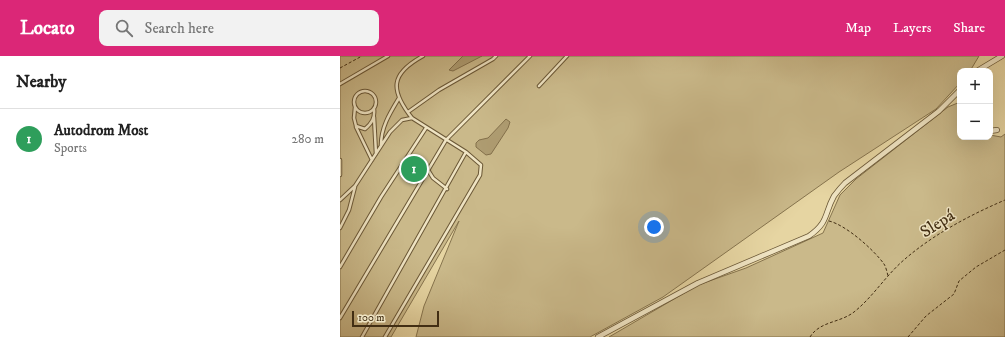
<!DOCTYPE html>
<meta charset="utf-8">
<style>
:root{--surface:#fff;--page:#f2f2f2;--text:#222;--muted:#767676;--line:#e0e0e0;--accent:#db2777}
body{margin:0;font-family:"IM FELL DW Pica",serif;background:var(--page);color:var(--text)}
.controls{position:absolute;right:12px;top:12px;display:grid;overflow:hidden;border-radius:8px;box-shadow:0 4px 16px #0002}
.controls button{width:36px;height:36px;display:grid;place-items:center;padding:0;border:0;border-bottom:1px solid var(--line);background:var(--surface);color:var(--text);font:20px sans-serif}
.scale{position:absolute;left:12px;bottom:10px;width:87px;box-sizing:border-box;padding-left:4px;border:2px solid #422e13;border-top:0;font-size:11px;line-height:14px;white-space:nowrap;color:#422e13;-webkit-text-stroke:3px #efe4c3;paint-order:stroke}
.you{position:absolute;left:314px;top:171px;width:14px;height:14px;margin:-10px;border:3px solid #fff;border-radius:50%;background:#1a73e8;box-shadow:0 0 0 6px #1a73e833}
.badge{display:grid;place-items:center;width:26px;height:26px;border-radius:50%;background:var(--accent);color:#fff;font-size:13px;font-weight:700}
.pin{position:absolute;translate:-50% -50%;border:2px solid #fff;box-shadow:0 1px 4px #0006}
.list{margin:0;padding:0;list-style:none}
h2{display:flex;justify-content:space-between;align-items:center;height:52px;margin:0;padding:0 16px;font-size:17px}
h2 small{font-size:13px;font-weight:400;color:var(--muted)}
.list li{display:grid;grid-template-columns:26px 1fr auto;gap:12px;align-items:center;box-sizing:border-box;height:60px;padding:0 16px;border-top:1px solid var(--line)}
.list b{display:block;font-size:15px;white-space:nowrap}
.list p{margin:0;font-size:13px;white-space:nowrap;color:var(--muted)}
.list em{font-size:13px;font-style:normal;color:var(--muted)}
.icon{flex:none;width:22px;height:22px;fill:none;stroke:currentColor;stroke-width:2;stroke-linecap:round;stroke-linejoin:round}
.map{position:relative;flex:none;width:665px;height:281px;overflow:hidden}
header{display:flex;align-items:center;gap:24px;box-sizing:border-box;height:56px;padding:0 20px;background:var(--accent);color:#fff}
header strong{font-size:19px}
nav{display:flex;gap:22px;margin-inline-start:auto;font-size:14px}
.search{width:280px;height:36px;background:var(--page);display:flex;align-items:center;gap:10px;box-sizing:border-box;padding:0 14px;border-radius:8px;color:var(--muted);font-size:15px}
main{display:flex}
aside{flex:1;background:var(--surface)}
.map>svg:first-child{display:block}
.green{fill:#cab98a;stroke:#86744e}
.water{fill:#ae9c71;stroke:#83704b}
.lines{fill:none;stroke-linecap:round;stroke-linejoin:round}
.lane-casing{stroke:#6b5837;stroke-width:4.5}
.street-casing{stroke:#6b5837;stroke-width:6}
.path{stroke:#422e13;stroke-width:1;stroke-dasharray:3 2;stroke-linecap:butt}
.lane{stroke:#efe4c3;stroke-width:2.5}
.street{stroke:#efe4c3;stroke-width:4.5}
.labels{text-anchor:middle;stroke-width:3;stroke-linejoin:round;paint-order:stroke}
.street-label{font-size:17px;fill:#422e13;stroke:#efe4c3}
</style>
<header>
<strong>Locato</strong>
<div class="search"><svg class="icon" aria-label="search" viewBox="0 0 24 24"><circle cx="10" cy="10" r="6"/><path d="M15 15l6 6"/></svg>Search here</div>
<nav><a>Map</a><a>Layers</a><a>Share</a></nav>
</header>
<main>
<aside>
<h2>Nearby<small></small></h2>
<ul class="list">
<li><span class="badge" style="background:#2e9e5b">1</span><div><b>Autodrom Most</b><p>Sports</p></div><em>280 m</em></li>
</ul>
</aside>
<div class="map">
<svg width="665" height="281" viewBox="0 0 665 281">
<rect width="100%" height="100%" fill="#e6d5a2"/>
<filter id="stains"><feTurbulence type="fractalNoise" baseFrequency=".005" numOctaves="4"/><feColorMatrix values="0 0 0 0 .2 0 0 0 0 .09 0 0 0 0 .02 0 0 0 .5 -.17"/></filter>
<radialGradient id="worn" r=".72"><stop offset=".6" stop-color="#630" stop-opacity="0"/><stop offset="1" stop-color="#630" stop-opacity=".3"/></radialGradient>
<!-- green -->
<path class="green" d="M0,0h639l-9,15h-10v12l-24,26 -97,63 -176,125 -73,40h-174l8,-31 35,-85 -68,116h-51z
M620,46v35h30v-2l11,2 4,-3v203h-396l89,-52 48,-17 77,-35 17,-38 16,-16 92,-72z"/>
<!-- water -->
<path class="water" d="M123,0h19l-29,15 -4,-1z
M166,63l4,3 -2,6 -17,26 -5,1 -10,-8v-4l3,-3 9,-2z"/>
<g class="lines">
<defs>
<path id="lane" d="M0,28l48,-28
M199,30l28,-30
M14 46a11 11 0 1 1 22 0a11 11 0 1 1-22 0Z
M15,51l-1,11 2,8 9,3c7,-6 10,-11 9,-20
M68,56l31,-22 54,-31 3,-3
M34,61l2,37
M72,62c-22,-28 -22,-44 11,-62
M16,71l16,33
M41,89c0,-18 9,-32 18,-47
M0,104v15
M88,114l5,8 14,11
M0,144l15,-14 35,-54 12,-12 10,-2 54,34 15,13 -1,10 -95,162
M0,172l9,-18 6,-23
M0,211l41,-70 45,-69
M0,262l106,-178 84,-84
M22,281l104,-185"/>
<path id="street" d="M637,15l25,-15
M650,75l7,-1
M258,281l100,-54 111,-47c20,-14 15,-22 25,-40 3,-4 7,-9 11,-13l94,-72 21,-21"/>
</defs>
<!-- lane casing -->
<use href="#lane" class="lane-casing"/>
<!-- street casing -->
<use href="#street" class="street-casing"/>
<!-- path -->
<path class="path" d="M0,12l22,-12
M489,165c17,4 45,29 55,43 2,3 3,8 4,12
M470,281c10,-16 30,-14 44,-25 19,-15 32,-37 51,-53 29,-25 65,-44 100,-59
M568,281l18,-21 28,-22 5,-13 17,-14 29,-17"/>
<!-- lane -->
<use href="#lane" class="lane"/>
<!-- street -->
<use href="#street" class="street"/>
</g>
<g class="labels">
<!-- street labels -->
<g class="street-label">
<text transform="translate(597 167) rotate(-33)" y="6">Slepá</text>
</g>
</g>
<rect width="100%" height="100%" filter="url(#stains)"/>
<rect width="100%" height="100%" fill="url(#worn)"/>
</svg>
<div class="controls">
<button>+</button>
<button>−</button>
</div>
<div class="scale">100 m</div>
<div class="you"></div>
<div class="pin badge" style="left:74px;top:113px;background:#2e9e5b">1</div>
</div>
</main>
